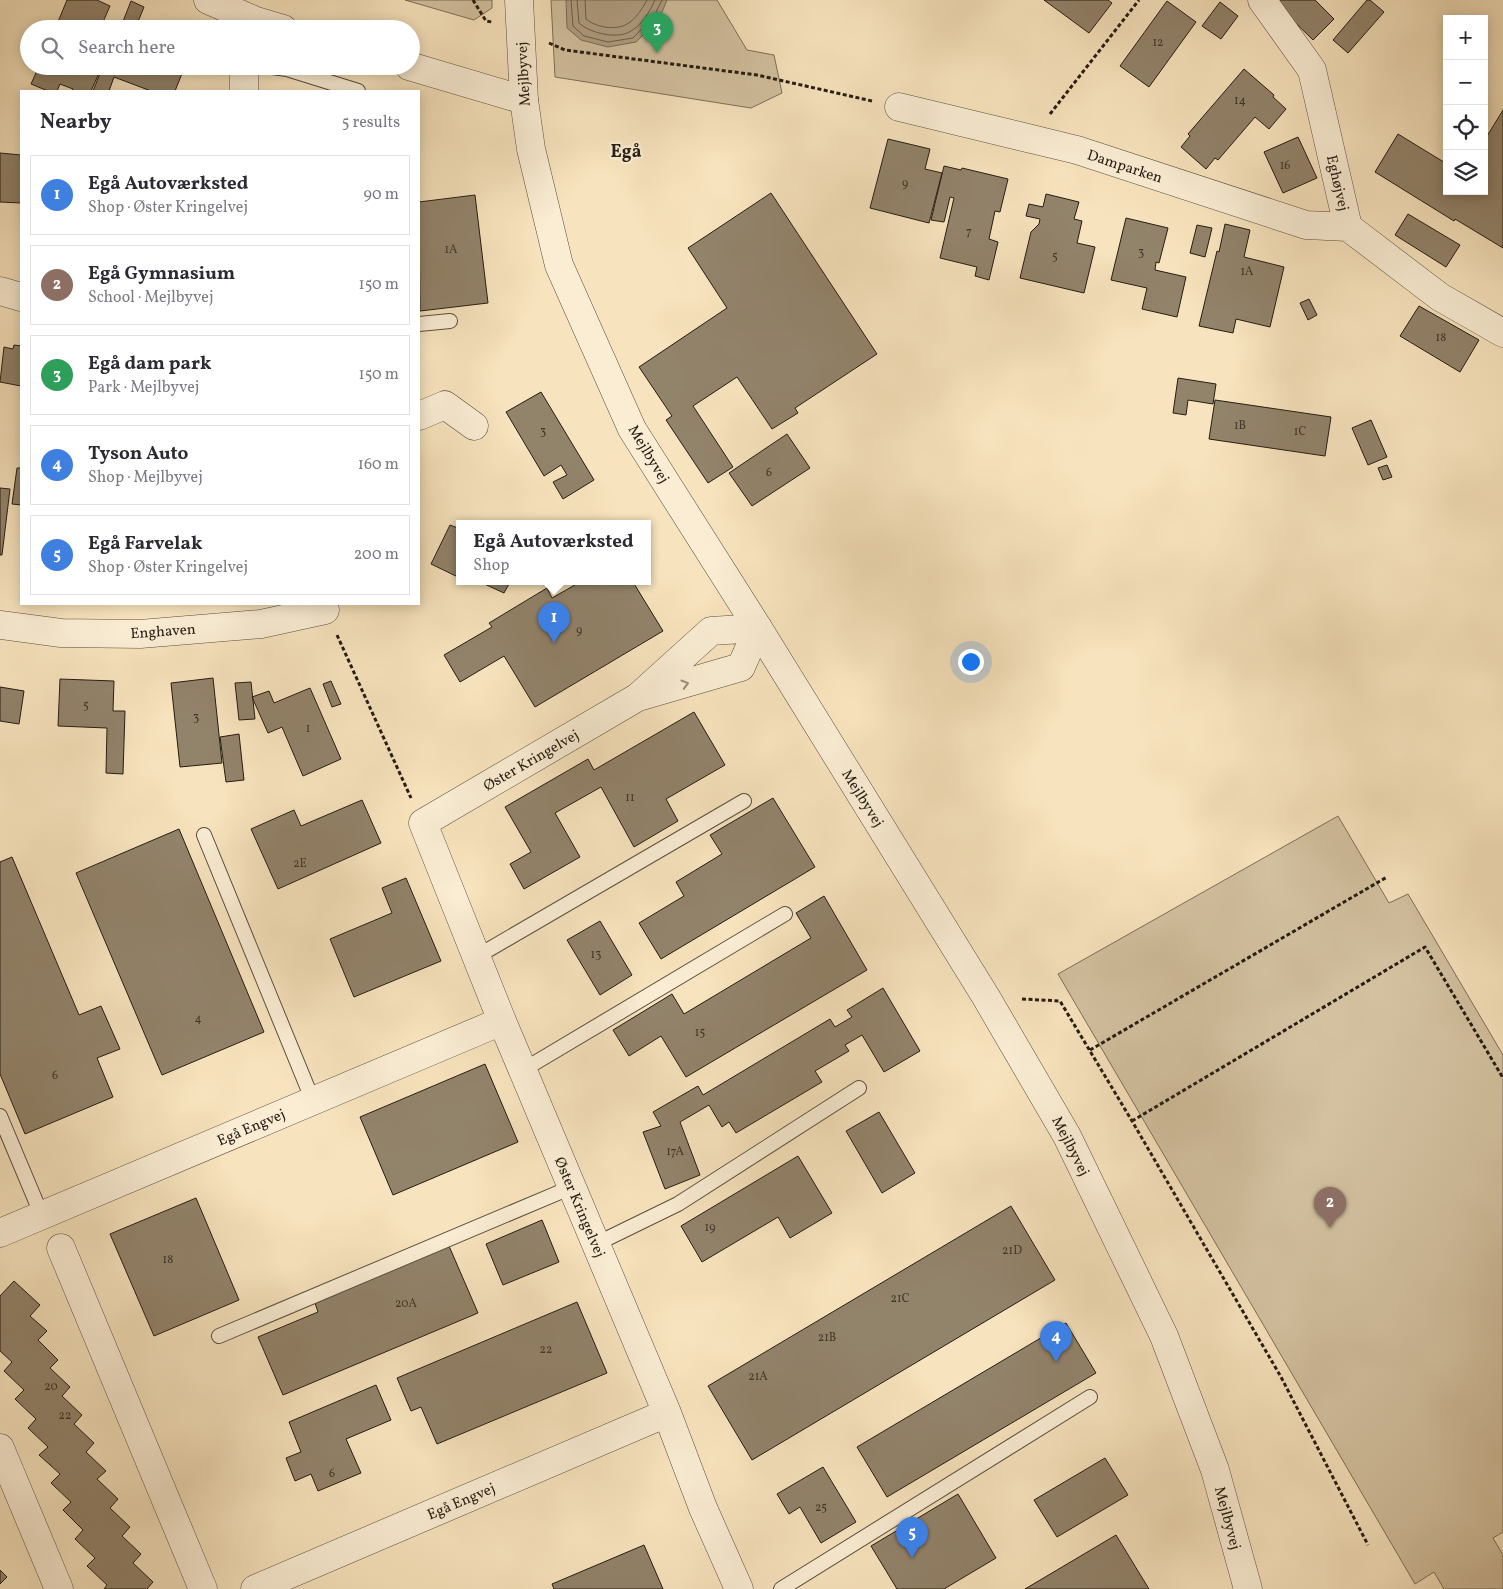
<!DOCTYPE html>
<meta charset="utf-8">
<style>
:root{--surface:#fff;--page:#f7f7f7;--text:#2b2b33;--muted:#7c7c81;--line:#e1e1e2;--accent:#d93025}
body{margin:0;font-family:Vollkorn,serif;background:var(--page);color:var(--text)}
.controls{position:absolute;right:15px;top:15px;display:grid;overflow:hidden;border-radius:0px;box-shadow:0 2px 12px #0003}
.controls button{width:45px;height:45px;display:grid;place-items:center;padding:0;border:0;border-bottom:1px solid var(--line);background:var(--surface);color:var(--text);font:25px sans-serif}
.you{position:absolute;left:970px;top:661px;width:18px;height:18px;margin:-12px;border:4px solid #fff;border-radius:50%;background:#1a73e8;box-shadow:0 0 0 8px #1a73e833}
.badge{display:grid;place-items:center;width:32px;height:32px;border-radius:50%;background:var(--accent);color:#fff;font-size:16px;font-weight:700}
.pin{position:absolute;translate:-50% -41px;filter:drop-shadow(0 1px 2px #0008)}
.pin::after{content:'';position:absolute;top:26px;width:18px;height:15px;background:inherit;clip-path:polygon(0 0,100% 0,50% 100%)}
.popup{position:absolute;left:456px;top:520px;width:195px;height:65px;box-sizing:border-box;display:grid;place-content:center;border-radius:0px;background:var(--surface);filter:drop-shadow(0 1px 4px #0005);font-size:16px;white-space:nowrap;color:var(--muted)}
.popup b{font-size:19px;color:var(--text)}
.popup::after{content:'';position:absolute;left:50%;top:100%;margin-left:-10px;border:10px solid transparent;border-top-color:var(--surface)}
.list{margin:0;padding:0;list-style:none}
h2{display:flex;justify-content:space-between;align-items:center;height:65px;margin:0;padding:0 20px;font-size:21px}
h2 small{font-size:16px;font-weight:400;color:var(--muted)}
.list li{display:grid;grid-template-columns:32px 1fr auto;gap:15px;align-items:center;box-sizing:border-box;height:80px;margin:0 10px 10px;padding:0 10px;border:1px solid var(--line);border-radius:0px}
.list b{display:block;font-size:19px;white-space:nowrap}
.list p{margin:0;font-size:16px;white-space:nowrap;color:var(--muted)}
.list em{font-size:16px;font-style:normal;color:var(--muted)}
.icon{flex:none;width:28px;height:28px;fill:none;stroke:currentColor;stroke-width:2;stroke-linecap:round;stroke-linejoin:round}
.map{position:relative;flex:none;width:1503px;height:1589px;overflow:hidden}
.search{position:absolute;background:var(--surface);box-shadow:0 2px 12px #0003;left:20px;top:20px;width:400px;height:55px;display:flex;align-items:center;gap:12px;box-sizing:border-box;padding:0 18px;border-radius:28px;color:var(--muted);font-size:19px}
.panel{position:absolute;background:var(--surface);box-shadow:0 2px 12px #0003;left:20px;top:90px;width:400px;height:515px;border-radius:0px}
.map>svg:first-child{display:block}
.green{fill:#d3c1a0;stroke:#7c6e5a}
.water{fill:#b09f83;stroke:#786b56}
.lines{fill:none;stroke-linecap:round;stroke-linejoin:round}
.shore{stroke:#6a5e4b;stroke-width:1}
.building{fill:#92836b;stroke:#251c13}
.service-casing{stroke:#5a4e3e;stroke-width:16}
.minor-casing{stroke:#5a4e3e;stroke-width:29}
.tertiary-casing{stroke:#5a4e3e;stroke-width:29}
.path{stroke:#251c13;stroke-width:3;stroke-dasharray:4 2.5;stroke-linecap:butt}
.service{stroke:#faedd4;stroke-width:14}
.minor{stroke:#faedd4;stroke-width:28}
.tertiary{stroke:#faedd4;stroke-width:28}
.oneway{stroke:#9a8f7d}
.labels{text-anchor:middle;stroke-width:4.5;stroke-linejoin:round;paint-order:stroke}
.number-label{font-size:12px;fill:#403629}
.street-label{font-size:15px;fill:#251c13;stroke:#faedd4}
.quarter-label{font-size:18px;font-weight:bold;fill:#251c13;stroke:#faedd4}
</style>
<div class="map">
<svg width="1503" height="1589" viewBox="0 0 1503 1589">
<rect width="100%" height="100%" fill="#f7e3bd"/>
<filter id="stains"><feTurbulence type="fractalNoise" baseFrequency=".004" numOctaves="4"/><feColorMatrix values="0 0 0 0 .2 0 0 0 0 .09 0 0 0 0 .02 0 0 0 .5 -.17"/></filter>
<radialGradient id="worn" r=".72"><stop offset=".6" stop-color="#630" stop-opacity="0"/><stop offset="1" stop-color="#630" stop-opacity=".3"/></radialGradient>
<!-- green -->
<path class="green" d="M405,0h87v8l-18,12z
M551,0h166l30,50 27,5 8,38 -31,15 -196,-31z
M1338,816l51,87 19,-9 95,161v477l-10,6 10,17v34h-59l-10,-17 -19,12 -357,-610z"/>
<!-- water -->
<path class="water" d="M566,0h101l-8,19 -23,23 -28,5 -27,-7 -14,-12z"/>
<g class="lines">
<!-- shore -->
<path class="shore" d="M571,0l2,26 11,10 24,6 25,-4 21,-22 8,-16
M577,0l2,23c11,10 38,17 52,8 11,-6 19,-20 24,-31
M585,0l1,19c9,8 30,12 41,5 8,-4 16,-16 20,-24"/>
</g>
<!-- building -->
<path class="building" d="M67,0h30l13,6 -10,23h-45z
M1044,0h64l4,3 -23,30z
M1278,0h37l19,19 -21,21 -38,-37z
M1367,0h3l14,12 -36,41 -15,-13z
M131,1l13,6 -9,22 -13,-5z
M1167,1l29,21 -47,65 -29,-21z
M1220,2l18,14 -17,23 -19,-13z
M39,66h45l15,7 -8,18h-19l1,-2 -13,-5 -3,7h-9l-17,-7z
M103,66h82l-10,25h-24l-37,-14 -5,14h-16z
M1244,69l30,26 -1,2 13,12 -17,20 -14,-12 -37,43 -3,-2 -9,11 -25,-22 9,-11 -2,-2z
M1503,110v138l-48,-29 -1,2 -79,-49 23,-38 49,30v27h37v-50z
M1298,137l19,41 -34,15 -19,-41z
M888,139l42,10 -5,20 17,4 -13,50 -59,-15z
M0,153l21,2v48l-21,-1z
M944,166l17,4 1,-2 46,11 -8,33 -5,-1 -6,28 9,3 -9,38 -14,-4 2,-9 -37,-9 14,-60 -4,-1 -6,25 -13,-2z
M771,193l106,161 -82,54 3,5 -26,16 -35,-52 -44,29 40,61 -25,16 -42,-63 6,-4 -33,-49 88,-59 -39,-60z
M1046,194l33,8 -5,17 8,2 -5,22 18,4 -11,46 -64,-15 11,-46 8,-8 1,-5 -14,-3 3,-12 14,3z
M475,195l13,108 -68,8 -1,-109z
M1408,214l52,31 -14,22 -51,-32z
M1126,218l42,10 -9,35 -3,-1 -1,8 31,7 -9,40 -35,-8 5,-21 -36,-8z
M1225,224l25,6 -6,27 40,10 -14,60 -34,-8 -3,14 -34,-7 18,-75 2,1z
M1197,225l15,3 -7,29 -15,-4z
M1309,299l8,16 -9,5 -8,-17z
M1419,306l60,34 -19,32 -60,-36z
M14,345l7,1v40l-21,-4 4,-35 9,2z
M1178,378l38,6 -3,20 -25,-4 -2,15 -13,-2z
M541,392l53,88 -31,19 -10,-17 14,-7 -6,-10 -17,11 -38,-64z
M1215,400l116,17 -6,39 -116,-17z
M1371,420l16,37 -19,8 -16,-37z
M787,434l23,34 -58,38 -23,-33z
M1387,465l5,12 -9,3 -5,-12z
M17,468h4v37l-9,-1z
M0,488l10,1 -8,66h-2z
M450,525l10,4v49l-29,-14z
M480,582h30l-6,11z
M580,582h53l30,49 -128,76 -31,-51 -44,26 -16,-27 48,-28 -3,-4 58,-35 5,10z
M213,678l9,85 -42,4 -9,-84z
M60,679l54,2 -1,30h12l-2,63 -17,-1 1,-45 -49,-2z
M331,681l10,23 -9,3 -9,-23z
M251,682l4,37 -16,1 -4,-37z
M0,687l24,4 -5,33 -19,-3z
M310,688l31,71 -38,17 -21,-49 -14,6 -16,-36 17,-6 5,12z
M694,712l31,53 -59,34 12,22 -44,26 -33,-60 -46,26 25,44 -56,32 -14,-25 21,-12 -26,-45 83,-48 6,11z
M239,734l5,46 -18,2 -6,-45z
M773,798l42,69 -154,92 -22,-36 45,-27 -8,-14 46,-28 -12,-19z
M362,800l19,43 -103,46 -27,-60 43,-19 7,16z
M179,829l85,203 -102,43 -86,-202z
M12,857l67,158 22,-9 19,43 -23,9 16,39 -88,37 -25,-60v-212z
M406,878l35,83 -87,36 -24,-58 62,-26 -10,-25z
M824,896l43,74 -181,107 -25,-41 -32,20 -16,-26 59,-36 12,20 127,-76 -15,-25z
M600,921l32,54 -32,20 -33,-55z
M883,988l37,63 -36,21 -22,-37 -17,10 4,6 -34,20 7,11 -86,51 -7,-11 -7,5 -13,-22 -29,17 20,53 -35,14 -22,-57 18,-6 -8,-14 45,-26 5,9 127,-76 5,8 17,-10 -5,-7z
M485,1064l33,78 -125,53 -33,-78z
M879,1112l36,61 -33,20 -36,-62z
M798,1156l34,57 -42,25 -12,-21 -76,45 -21,-36z
M196,1198l43,102 -85,36 -44,-102z
M1011,1206l44,74 -303,180 -44,-74z
M542,1220l17,42 -56,23 -17,-41z
M449,1246l29,67 -195,82 -25,-58 60,-25 -3,-9z
M14,1281l26,24 -10,11 17,15 -9,9 20,20 -8,8 20,19 -8,9 20,19 -8,9 20,19 -8,9 20,19 -9,8 21,20 -8,9 20,19 -8,9 19,18 -8,9 20,19 -6,7h-43l3,-4 -20,-19 8,-8 -20,-19 8,-9 -20,-20 8,-8 -20,-19 9,-9 -21,-19 9,-8 -20,-19 8,-9 -21,-20 9,-9 -20,-19 8,-9 -12,-11v-55z
M577,1302l30,71 -170,71 -16,-37 -10,4 -14,-33z
M1066,1323l30,50 -209,124 -30,-50z
M376,1385l15,35 -45,19 15,34 -43,18 -7,-17 -16,7 -9,-23 15,-6 -12,-30z
M1105,1458l23,37 -71,42 -23,-37z
M823,1467l33,55 -35,21 -21,-36 -11,7 -12,-20z
M958,1494l38,64 -52,31h-47l-26,-43z
M1116,1535l33,54h-124z
M644,1545l19,44h-109l-2,-5z
M0,1570l7,7 -7,7z"/>
<g class="lines">
<defs>
<path id="service" d="M264,66l23,3 71,22
M419,324l31,-3
M204,835l109,266
M476,957l268,-156
M523,1070l262,-156
M0,1116l42,100
M596,1244l82,-40 181,-116
M219,1336l353,-149
M781,1589l309,-192"/>
<path id="minor" d="M208,0l48,21 27,8
M1262,0l50,70 36,157 92,70 63,36
M244,66v25
M409,66l115,34
M899,107l178,43 229,75 42,2
M0,291l21,6
M419,416l26,-11 29,21
M0,625l61,8 79,1 121,-10 64,-14 -3,-6
M638,697l103,-30 17,-39 -47,3 -73,66 -215,126 79,198 165,392 36,95 36,81
M0,1233l502,-212
M61,1248l142,341
M0,1448l59,141
M255,1589l412,-176"/>
<path id="tertiary" d="M519,0l5,100 7,49 28,116 73,164 126,199 228,369 81,139 97,200 51,134 33,119"/>
</defs>
<!-- service casing -->
<use href="#service" class="service-casing"/>
<!-- minor casing -->
<use href="#minor" class="minor-casing"/>
<!-- tertiary casing -->
<use href="#tertiary" class="tertiary-casing"/>
<!-- path -->
<path class="path" d="M473,0l13,21 6,1
M549,43l16,7 192,25 115,26
M1050,114l89,-114
M337,635l74,163
M1022,999l38,2 72,120 149,256 87,168
M1090,1050l297,-173
M1132,1121l293,-174 78,131"/>
<!-- service -->
<use href="#service" class="service"/>
<!-- minor -->
<use href="#minor" class="minor"/>
<!-- tertiary -->
<use href="#tertiary" class="tertiary"/>
</g>
<!-- one-way arrows -->
<defs><path id="oneway-chevron" d="M-2-3.5L2.5 0L-2 3.5" fill="none" stroke-width="1.6" stroke-linecap="round" stroke-linejoin="round" transform="scale(1.25)"/></defs>
<use class="oneway" href="#oneway-chevron" transform="translate(685 684) rotate(-16)"/>
<g class="labels">
<!-- number labels -->
<g class="number-label">
<text x="1158" y="46">12</text>
<text x="1240" y="104">14</text>
<text x="1285" y="169">16</text>
<text x="905" y="187">9</text>
<text x="969" y="235">7</text>
<text x="451" y="253">1A</text>
<text x="1141" y="256">3</text>
<text x="1055" y="260">5</text>
<text x="1247" y="275">1A</text>
<text x="1441" y="341">18</text>
<text x="1240" y="429">1B</text>
<text x="543" y="435">3</text>
<text x="1300" y="435">1C</text>
<text x="769" y="476">6</text>
<text x="579" y="634">9</text>
<text x="86" y="709">5</text>
<text x="196" y="721">3</text>
<text x="308" y="732">1</text>
<text x="630" y="801">11</text>
<text x="300" y="867">2E</text>
<text x="596" y="958">13</text>
<text x="198" y="1022">4</text>
<text x="700" y="1036">15</text>
<text x="55" y="1079">6</text>
<text x="675" y="1155">17A</text>
<text x="710" y="1231">19</text>
<text x="1012" y="1254">21D</text>
<text x="168" y="1263">18</text>
<text x="900" y="1302">21C</text>
<text x="406" y="1307">20A</text>
<text x="827" y="1341">21B</text>
<text x="546" y="1353">22</text>
<text x="758" y="1380">21A</text>
<text x="51" y="1390">20</text>
<text x="65" y="1419">22</text>
<text x="332" y="1477">6</text>
<text x="821" y="1511">25</text>
</g>
<!-- street labels -->
<g class="street-label">
<text transform="translate(523 74) rotate(-93)" y="5">Mejlbyvej</text>
<text transform="translate(1125 166) rotate(18)" y="5">Damparken</text>
<text transform="translate(1338 183) rotate(77)" y="5">Eghøjvej</text>
<text transform="translate(649 454) rotate(59)" y="5">Mejlbyvej</text>
<text transform="translate(163 631) rotate(-4)" y="5">Enghaven</text>
<text transform="translate(531 760) rotate(-30)" y="5">Øster Kringelvej</text>
<text transform="translate(863 798) rotate(58)" y="5">Mejlbyvej</text>
<text transform="translate(251 1127) rotate(-23)" y="5">Egå Engvej</text>
<text transform="translate(1071 1146) rotate(63)" y="5">Mejlbyvej</text>
<text transform="translate(580 1207) rotate(67)" y="5">Øster Kringelvej</text>
<text transform="translate(461 1501) rotate(-23)" y="5">Egå Engvej</text>
<text transform="translate(1228 1518) rotate(75)" y="5">Mejlbyvej</text>
</g>
<!-- quarter labels -->
<g class="quarter-label">
<text x="626" y="157">Egå</text>
</g>
</g>
<rect width="100%" height="100%" filter="url(#stains)"/>
<rect width="100%" height="100%" fill="url(#worn)"/>
</svg>
<div class="controls">
<button>+</button>
<button>−</button>
<button><svg class="icon" aria-label="locate" viewBox="0 0 24 24"><circle cx="12" cy="12" r="6"/><path d="M12 2v4M12 18v4M2 12h4M18 12h4"/></svg></button>
<button><svg class="icon" aria-label="layers" viewBox="0 0 24 24"><path d="M12 4l9 5-9 5-9-5zM3 14l9 5 9-5"/></svg></button>
</div>
<div class="you"></div>
<div class="pin badge" style="left:554px;top:643px;background:#3f7fe0">1</div>
<div class="popup"><b>Egå Autoværksted</b>Shop</div>
<div class="pin badge" style="left:1330px;top:1228px;background:#8d6e63">2</div>
<div class="pin badge" style="left:657px;top:53px;background:#2e9e5b">3</div>
<div class="pin badge" style="left:1056px;top:1362px;background:#3f7fe0">4</div>
<div class="pin badge" style="left:912px;top:1558px;background:#3f7fe0">5</div>
<div class="search"><svg class="icon" aria-label="search" viewBox="0 0 24 24"><circle cx="10" cy="10" r="6"/><path d="M15 15l6 6"/></svg>Search here</div>
<section class="panel">
<h2>Nearby<small>5 results</small></h2>
<ul class="list">
<li><span class="badge" style="background:#3f7fe0">1</span><div><b>Egå Autoværksted</b><p>Shop · Øster Kringelvej</p></div><em>90 m</em></li>
<li><span class="badge" style="background:#8d6e63">2</span><div><b>Egå Gymnasium</b><p>School · Mejlbyvej</p></div><em>150 m</em></li>
<li><span class="badge" style="background:#2e9e5b">3</span><div><b>Egå dam park</b><p>Park · Mejlbyvej</p></div><em>150 m</em></li>
<li><span class="badge" style="background:#3f7fe0">4</span><div><b>Tyson Auto</b><p>Shop · Mejlbyvej</p></div><em>160 m</em></li>
<li><span class="badge" style="background:#3f7fe0">5</span><div><b>Egå Farvelak</b><p>Shop · Øster Kringelvej</p></div><em>200 m</em></li>
</ul>
</section>
</div>
